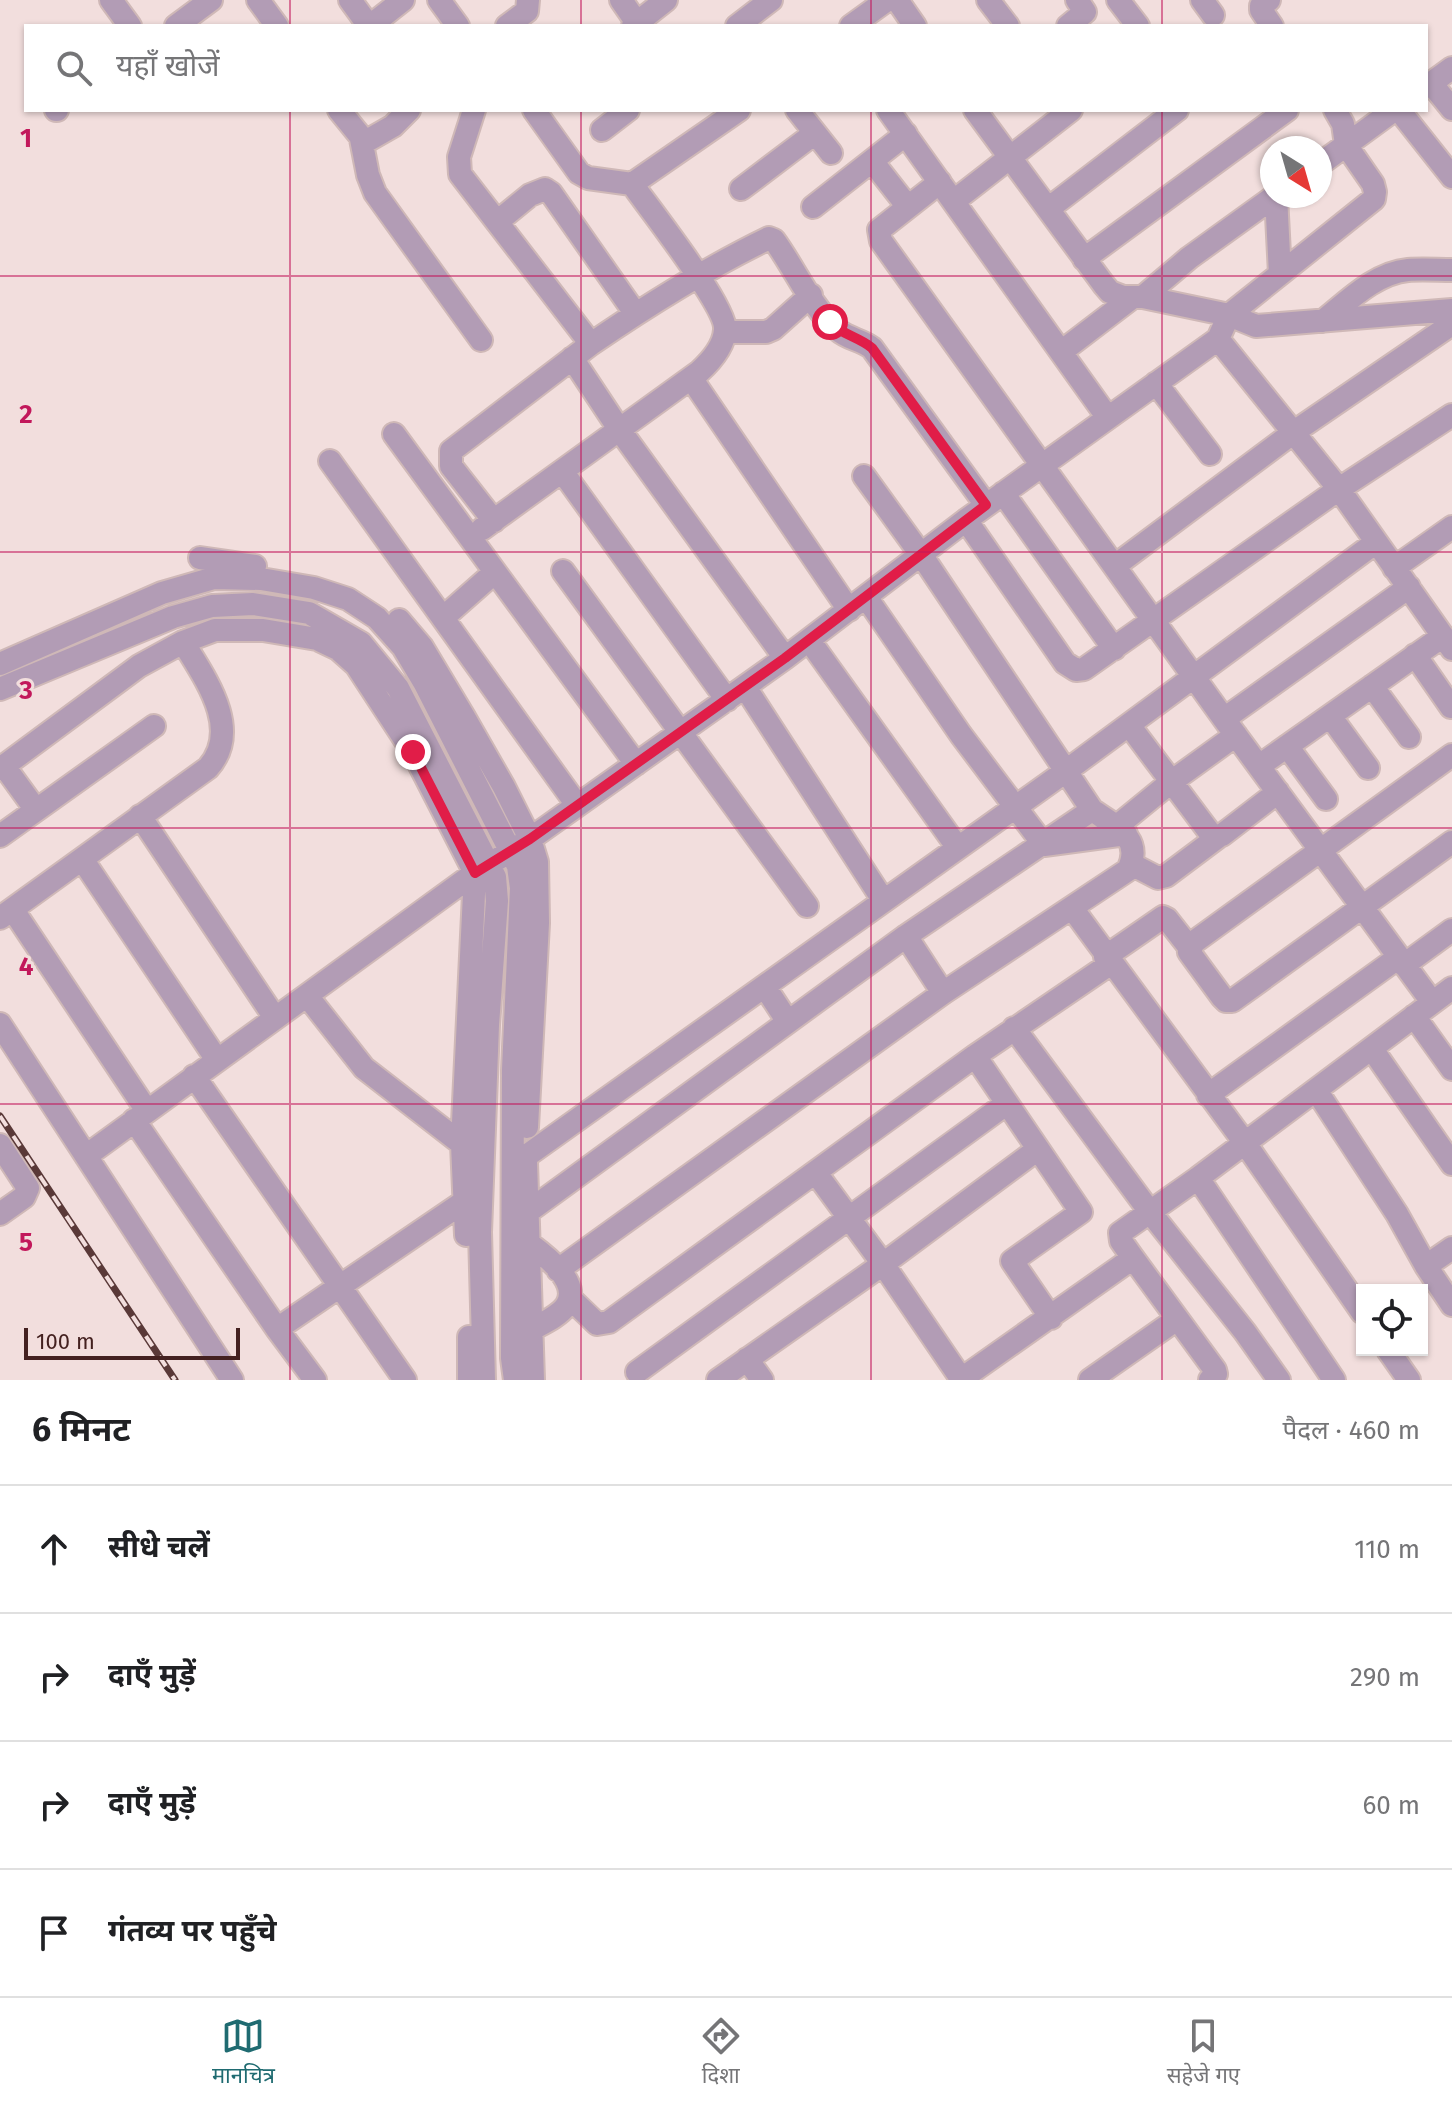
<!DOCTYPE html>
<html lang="hi">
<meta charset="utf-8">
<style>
:root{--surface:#fff;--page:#f2f2f2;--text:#202124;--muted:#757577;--line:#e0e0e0;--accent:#1f6b71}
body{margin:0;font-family:"Fira Sans","Noto Sans Devanagari",sans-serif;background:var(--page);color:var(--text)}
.controls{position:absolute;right:24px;bottom:24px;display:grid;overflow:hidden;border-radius:0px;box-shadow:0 2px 6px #0004}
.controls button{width:72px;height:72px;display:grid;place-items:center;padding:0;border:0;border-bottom:2px solid var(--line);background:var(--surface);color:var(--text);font:40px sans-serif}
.compass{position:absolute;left:1260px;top:136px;width:72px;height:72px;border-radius:50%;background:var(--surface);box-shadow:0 2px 6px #0004;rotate:143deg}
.scale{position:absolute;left:24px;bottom:20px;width:216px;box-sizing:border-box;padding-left:8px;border:4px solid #442120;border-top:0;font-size:22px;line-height:28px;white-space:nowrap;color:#442120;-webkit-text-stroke:6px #f2dedd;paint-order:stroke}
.stop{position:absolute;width:24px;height:24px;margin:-18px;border:6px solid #e11d48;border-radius:50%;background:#fff}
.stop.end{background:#e11d48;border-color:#fff;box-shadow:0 2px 8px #0008}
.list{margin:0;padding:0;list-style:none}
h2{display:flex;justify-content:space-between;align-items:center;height:104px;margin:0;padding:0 32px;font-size:34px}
h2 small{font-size:26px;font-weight:400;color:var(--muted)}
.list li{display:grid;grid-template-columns:52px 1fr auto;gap:24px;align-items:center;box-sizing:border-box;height:128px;padding:0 32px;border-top:2px solid var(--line)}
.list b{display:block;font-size:30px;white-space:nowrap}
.list em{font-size:26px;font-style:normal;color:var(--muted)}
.icon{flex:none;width:44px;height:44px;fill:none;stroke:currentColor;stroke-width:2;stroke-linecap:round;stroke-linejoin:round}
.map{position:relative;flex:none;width:1452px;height:1380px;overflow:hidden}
.search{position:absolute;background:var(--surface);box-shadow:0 2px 6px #0004;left:24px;right:24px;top:24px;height:88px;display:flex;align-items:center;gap:20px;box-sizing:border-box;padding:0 28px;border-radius:0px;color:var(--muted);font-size:30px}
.sheet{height:616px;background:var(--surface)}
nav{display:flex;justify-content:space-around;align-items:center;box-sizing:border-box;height:112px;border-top:2px solid var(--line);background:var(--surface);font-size:22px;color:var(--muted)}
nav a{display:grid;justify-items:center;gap:4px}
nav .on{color:var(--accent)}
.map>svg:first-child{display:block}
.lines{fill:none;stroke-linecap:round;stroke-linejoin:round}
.minor-casing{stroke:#cfb8b7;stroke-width:26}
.minor{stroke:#b29cb5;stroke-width:22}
.rail-casing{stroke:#5a3938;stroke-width:7}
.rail{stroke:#f2dedd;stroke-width:4;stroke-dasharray:12;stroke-linecap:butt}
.route{stroke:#e11d48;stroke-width:10}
.grid{fill:none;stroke:#c2185b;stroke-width:2;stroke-opacity:0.55}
.grid-label{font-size:26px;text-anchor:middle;font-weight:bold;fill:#c2185b;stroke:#f2dedd;stroke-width:6;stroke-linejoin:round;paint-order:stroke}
</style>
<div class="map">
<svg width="1452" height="1380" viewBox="0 0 1452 1380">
<rect width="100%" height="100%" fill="#f2dedd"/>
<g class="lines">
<defs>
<path id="minor" d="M111,0l19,26
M258,0l19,26
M350,0l19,26
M439,0l19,26
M621,0l16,23
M897,0l18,26
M988,0l20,26
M1118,0l20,26
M1202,0l11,15
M1269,0l-8,6v4l11,16
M176,26l35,-26
M370,26l33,-26
M507,26l20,-15 1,-11
M633,26l33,-26
M737,26l34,-26
M851,26l36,-26
M1068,26l17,-14 -8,-12
M1431,83l21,26
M1426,87l26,-19
M56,110h1
M339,110l26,32 28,-16 16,-16
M474,110l-15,47 1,17 131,170 -140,107v15l43,55
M534,110l45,63 9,5 44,6 107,-74
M797,110l34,43
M888,110l220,308
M975,110l129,175 6,7 13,5h20l86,18 27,11 196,-16
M1399,110l53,67
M602,130l26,-20
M361,139l7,36 7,18 106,147
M872,161l36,46
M1320,164l74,-54
M940,182l-61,48 2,11 343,478 208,283
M632,184c17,24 95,123 93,146 -1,16 -15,32 -26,42l-137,99 165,229
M741,189l74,-56
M1276,196l4,78
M954,201l117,-91
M813,207l93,-73
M1048,209l129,-99
M497,222l33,-27 15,-6 6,4 84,120
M1084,259l203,-149
M1143,297l46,-39 86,-62
M1323,321c24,-19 52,-48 85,-51 14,-1 30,0 44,0
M725,332h41l7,-3 38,-34
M1218,339l121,150 113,160
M591,344c57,-39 116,-76 178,-106l5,2c20,27 38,69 64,90 10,9 24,10 34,18l114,157
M1061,352l72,-55
M572,358l47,71 166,229
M691,378l158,232
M1156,383l54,71
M394,434l242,330
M330,461l247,344
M1003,493l111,156
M966,520l99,143 11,7 8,-1 255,-180 113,-74
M482,529l80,-58
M200,558l55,8
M1116,565l178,-133 158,-108
M1394,568l58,-41
M563,571l244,335
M866,597l95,138 83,110 82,-11
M444,617l51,-45
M399,620l23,27 42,70 40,70 26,52 7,23 1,61 -11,204
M809,640l149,208
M1415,655l36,52
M0,664l162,-71 52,-15 47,1 53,9 34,11 29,19 26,29 22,37 93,182 3,22 -8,182 -1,288 3,22
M1372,686l37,51
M745,687l138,213
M0,689l173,-72 39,-11 41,-2 56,9 52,30 37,45 97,189 2,24 -9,124 -8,207 4,148
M1330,716l38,52
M1224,719l185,-132
M1129,725l84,112 9,-2 56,-43
M1287,746l39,53
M1452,755l-258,187 -5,10 33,45 4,4h6l220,-159
M4,766l32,44
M1259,766l184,-130
M0,769l139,-103 44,-24 32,-12h48l54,9 21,10 18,16 57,87 62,121 -13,271 4,91
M140,816l135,202
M1116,827l55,-45 65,-47
M0,836l154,-110
M82,859l135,201
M1131,864l27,14 8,-2 52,-39
M1072,908l173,235 117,169
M13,910l134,201
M0,918l208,-150c35,-39 -4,-91 -25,-126
M906,936l37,57
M1105,957l58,-40 4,2 22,28
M1404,965l48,-35
M765,987l23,35
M308,997l56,71 98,76
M1414,1016l38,53
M0,1024l232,356
M1014,1028l136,184 95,120 34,48
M1372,1049l80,115
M975,1056l106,156 -69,49 39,57
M194,1076l211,304
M1316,1090l81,124 29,52 26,39
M1208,1095l191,-138
M134,1120l143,209 38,51
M0,1145l28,43 -4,9 -24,17
M86,1156l389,-283 55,-34 255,-181 181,-138 252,-181 11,-24 145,-116 1,-7 -2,-8 -27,-39 -3,-21 -8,-14
M525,1157l541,-386 309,-228
M526,1162l7,218
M816,1173l67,91 79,116
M1198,1178l136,202
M529,1211l377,-275 186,-126 -170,-254 -58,-80
M527,1242c16,12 56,40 39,64 -8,11 -25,18 -37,25
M1133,1258l82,112 1,4 -6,6
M1426,1266l26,-18
M558,1270l385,-277 185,-123c16,-32 -13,-44 -36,-60
M570,1298l27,26 12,-2 366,-266 135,-92
M277,1329l188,-128
M1388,1350l21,30
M747,1359l15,21
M637,1372l369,-268
M469,1380v-43
M718,1380l165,-116 155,-115
M960,1380l173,-122 -12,-17 -1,-8 78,-55 254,-190
M1090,1380l87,-61"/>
</defs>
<!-- minor casing -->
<use href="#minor" class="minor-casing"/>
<!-- minor -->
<use href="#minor" class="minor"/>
<defs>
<path id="rail" d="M0,1116l175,264"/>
</defs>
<!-- rail casing -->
<use href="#rail" class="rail-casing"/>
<!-- rail -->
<use href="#rail" class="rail"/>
</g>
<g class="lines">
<!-- route -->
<path class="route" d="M413,752l62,121 55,-34 255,-181 201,-153 -114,-157c-13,-11 -30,-13 -42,-26"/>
</g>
<!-- grid -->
<path class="grid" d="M290,0v26M581,0v26M871,0v26M1162,0v26M290,110v1270M581,110v1270M871,110v1270M1162,110v1270M0,276h1452M0,552h1452M0,828h1452M0,1104h1452"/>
<g class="grid-label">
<text x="26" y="147">1</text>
<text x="26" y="423">2</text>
<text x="26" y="699">3</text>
<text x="26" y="975">4</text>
<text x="26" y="1251">5</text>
</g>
</svg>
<div class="controls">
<button><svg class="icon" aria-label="locate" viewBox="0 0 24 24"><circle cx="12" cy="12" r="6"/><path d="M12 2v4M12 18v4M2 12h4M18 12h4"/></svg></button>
</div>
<svg class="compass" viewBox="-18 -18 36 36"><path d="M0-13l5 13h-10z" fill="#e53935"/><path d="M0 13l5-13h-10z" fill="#757577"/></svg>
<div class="scale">100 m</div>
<div class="stop" style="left:830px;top:322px"></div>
<div class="stop end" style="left:413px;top:752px"></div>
<div class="search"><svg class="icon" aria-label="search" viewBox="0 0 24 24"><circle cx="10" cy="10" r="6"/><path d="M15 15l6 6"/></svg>यहाँ खोजें</div>
</div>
<section class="sheet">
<h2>6 मिनट<small>पैदल · 460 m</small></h2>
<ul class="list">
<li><svg class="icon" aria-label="ahead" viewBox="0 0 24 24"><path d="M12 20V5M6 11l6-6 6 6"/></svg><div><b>सीधे चलें</b></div><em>110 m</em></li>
<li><svg class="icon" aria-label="right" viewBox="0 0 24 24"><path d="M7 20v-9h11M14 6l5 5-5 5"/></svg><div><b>दाएँ मुड़ें</b></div><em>290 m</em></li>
<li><svg class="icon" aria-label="right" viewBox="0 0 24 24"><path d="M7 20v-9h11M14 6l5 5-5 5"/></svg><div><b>दाएँ मुड़ें</b></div><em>60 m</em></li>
<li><svg class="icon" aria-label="arrive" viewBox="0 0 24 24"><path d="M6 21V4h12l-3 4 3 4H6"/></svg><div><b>गंतव्य पर पहुँचे</b></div></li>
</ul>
</section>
<nav>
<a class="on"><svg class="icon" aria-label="map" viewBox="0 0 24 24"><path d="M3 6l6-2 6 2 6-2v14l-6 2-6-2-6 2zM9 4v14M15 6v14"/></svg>मानचित्र</a>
<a><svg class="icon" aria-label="directions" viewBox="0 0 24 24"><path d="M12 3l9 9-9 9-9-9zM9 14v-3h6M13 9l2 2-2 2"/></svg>दिशा</a>
<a><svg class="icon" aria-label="saved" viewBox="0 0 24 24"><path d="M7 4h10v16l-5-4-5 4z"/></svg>सहेजे गए</a>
</nav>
